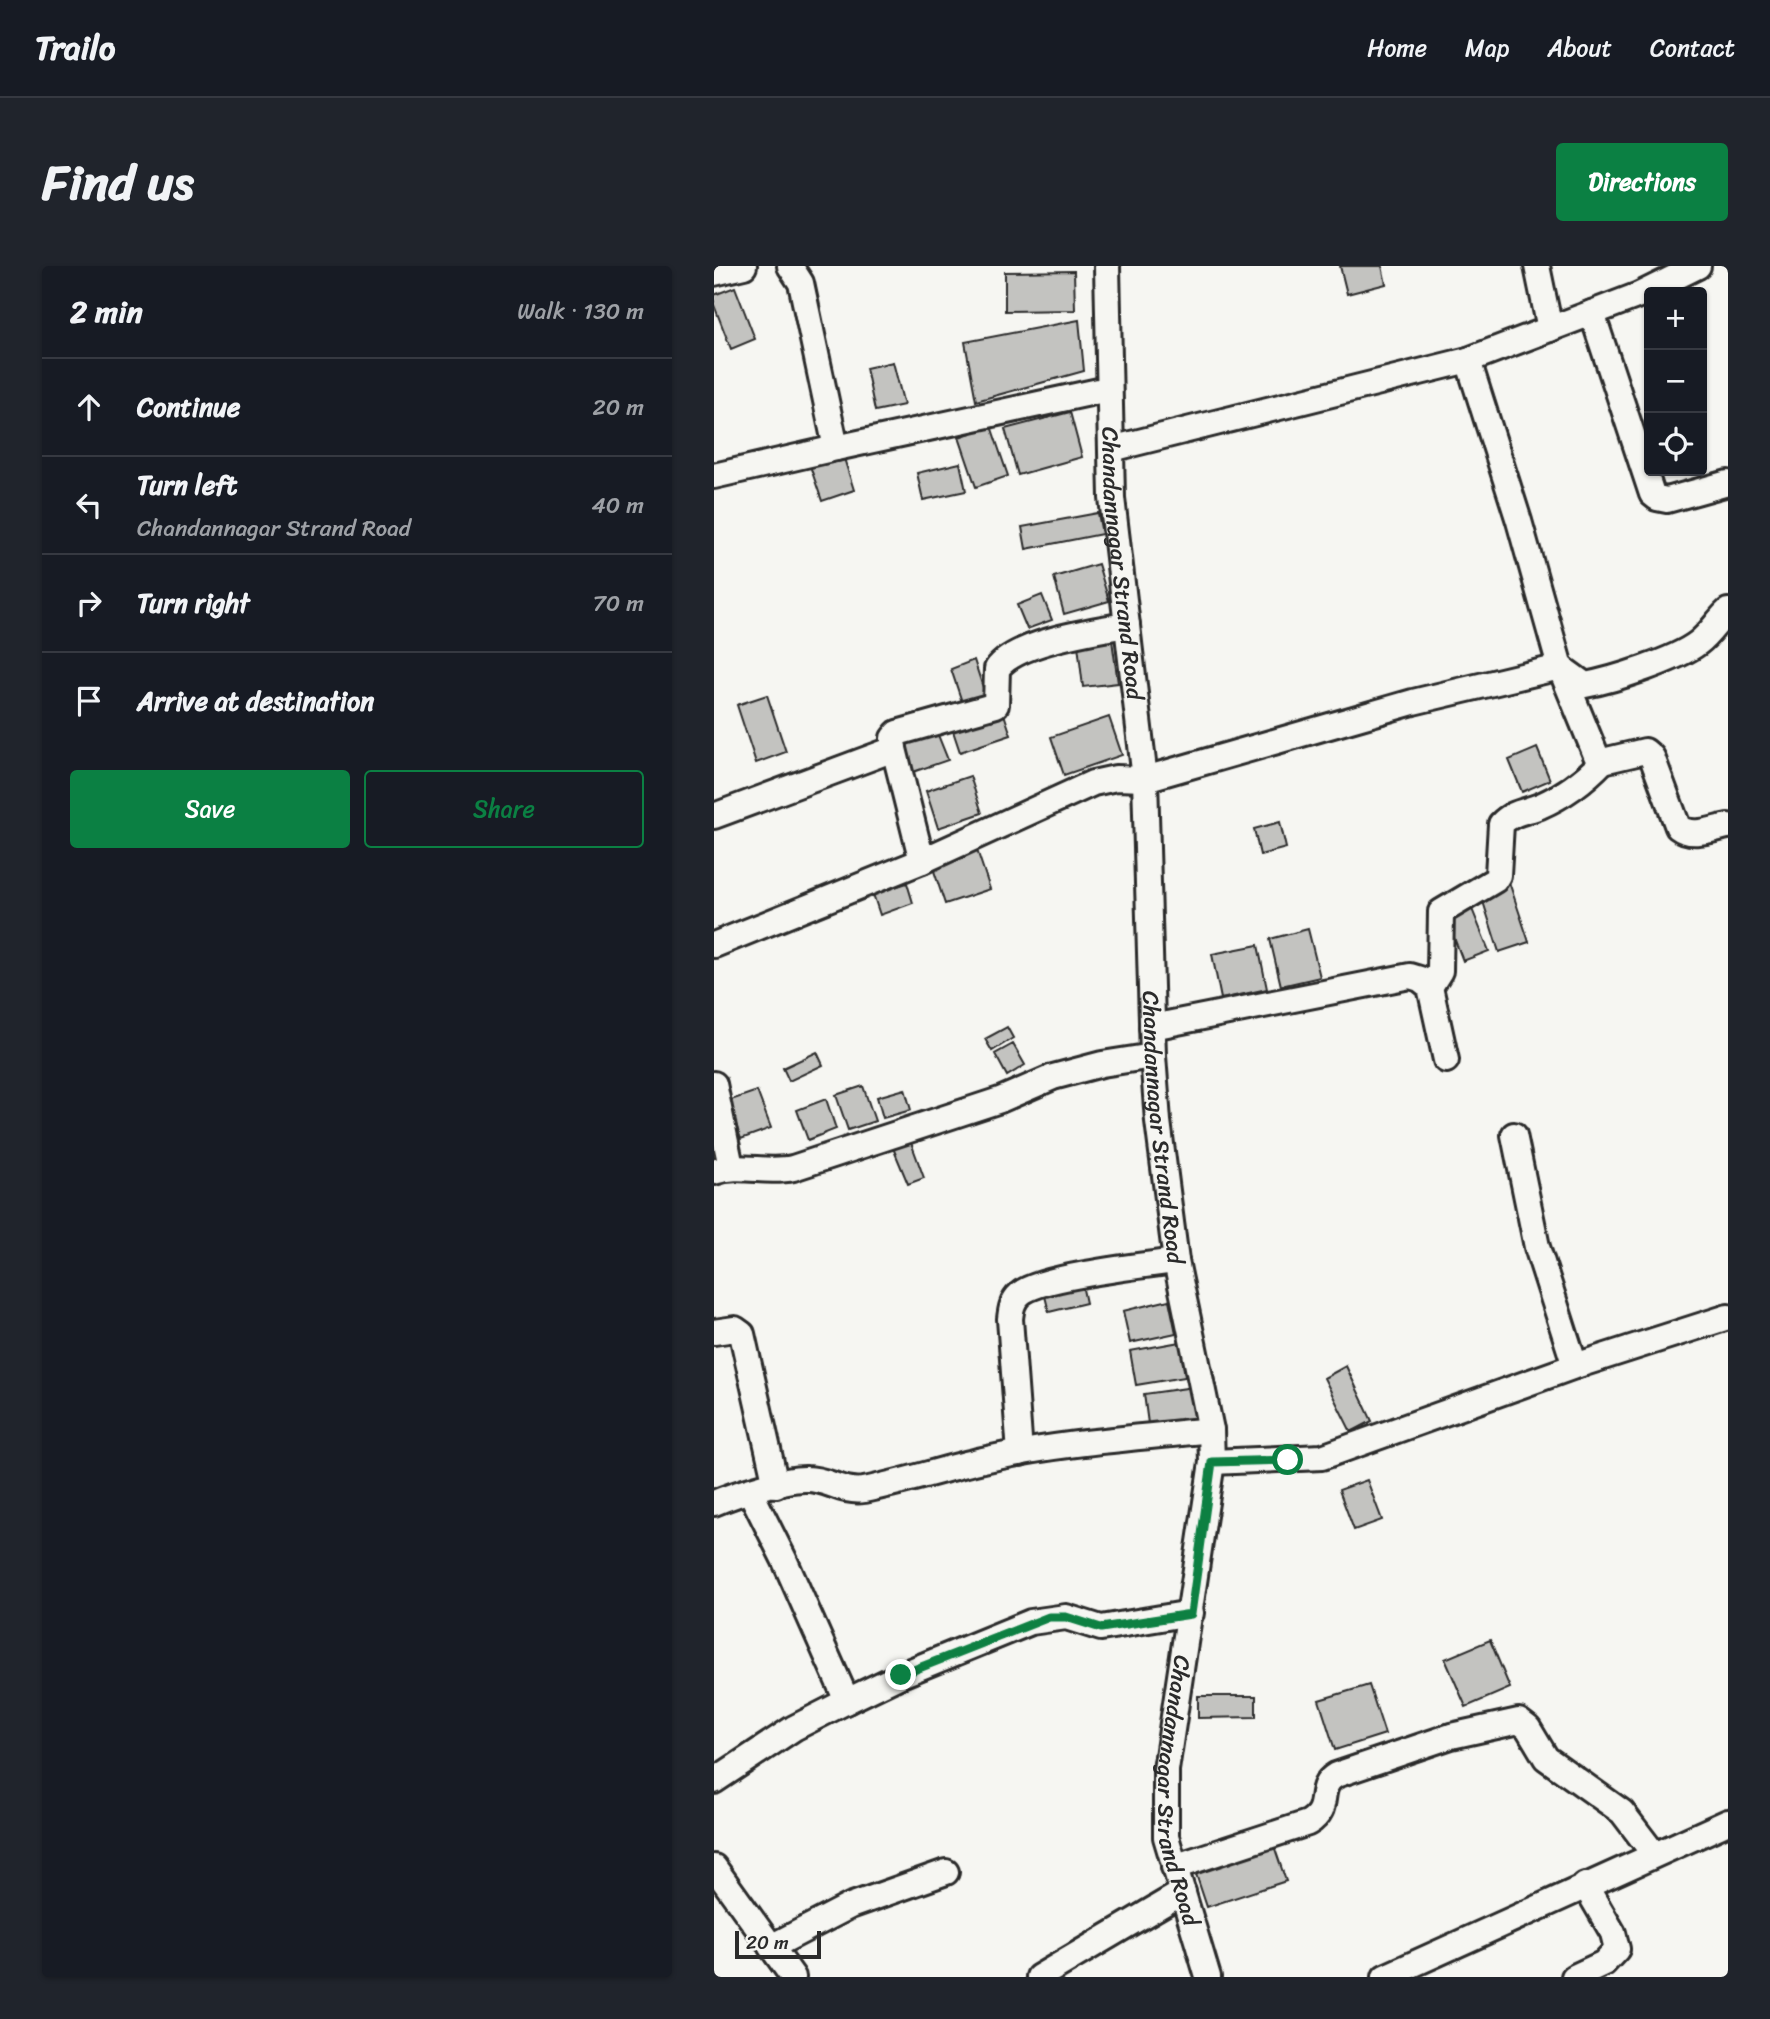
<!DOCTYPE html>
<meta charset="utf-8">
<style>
:root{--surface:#171b24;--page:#20242c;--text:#f1f3f6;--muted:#9ea1a6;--line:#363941;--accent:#0b8043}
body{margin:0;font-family:Sriracha,sans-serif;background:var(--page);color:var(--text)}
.controls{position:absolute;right:21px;top:21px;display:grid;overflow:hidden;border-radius:7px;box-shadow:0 2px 5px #0004}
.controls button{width:63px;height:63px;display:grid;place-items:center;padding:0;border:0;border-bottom:2px solid var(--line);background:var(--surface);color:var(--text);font:35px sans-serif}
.scale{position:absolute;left:21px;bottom:18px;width:86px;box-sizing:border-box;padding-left:7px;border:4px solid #2b2b2b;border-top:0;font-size:19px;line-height:24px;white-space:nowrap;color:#2b2b2b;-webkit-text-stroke:5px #f6f6f2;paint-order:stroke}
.stop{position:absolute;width:21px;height:21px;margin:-16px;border:5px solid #0b8043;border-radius:50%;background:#fff}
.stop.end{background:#0b8043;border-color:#fff;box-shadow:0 2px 7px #0008}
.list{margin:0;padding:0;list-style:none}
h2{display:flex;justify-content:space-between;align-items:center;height:91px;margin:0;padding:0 28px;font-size:30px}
h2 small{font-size:23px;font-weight:400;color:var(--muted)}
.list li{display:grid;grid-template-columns:46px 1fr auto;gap:21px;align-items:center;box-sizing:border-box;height:98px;padding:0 28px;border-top:2px solid var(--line)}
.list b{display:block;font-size:26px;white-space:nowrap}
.list p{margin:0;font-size:23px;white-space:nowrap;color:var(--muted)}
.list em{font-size:23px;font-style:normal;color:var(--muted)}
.actions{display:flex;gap:14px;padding:21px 28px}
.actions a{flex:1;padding:16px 0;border:2px solid var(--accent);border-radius:7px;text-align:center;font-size:24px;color:var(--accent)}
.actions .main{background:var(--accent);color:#fff}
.icon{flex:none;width:38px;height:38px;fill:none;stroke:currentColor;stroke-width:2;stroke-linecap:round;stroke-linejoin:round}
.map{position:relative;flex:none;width:1014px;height:1711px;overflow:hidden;border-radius:7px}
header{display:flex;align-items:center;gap:42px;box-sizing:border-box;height:98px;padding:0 35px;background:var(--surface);border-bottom:2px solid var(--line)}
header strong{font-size:33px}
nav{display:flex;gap:38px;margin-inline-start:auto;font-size:24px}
.intro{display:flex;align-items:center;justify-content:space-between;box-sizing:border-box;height:168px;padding:0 42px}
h1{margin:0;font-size:49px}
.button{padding:18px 32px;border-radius:7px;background:var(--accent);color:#fff;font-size:24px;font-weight:700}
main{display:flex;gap:42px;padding:0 42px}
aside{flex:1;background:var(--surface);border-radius:7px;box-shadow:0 2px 5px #0004}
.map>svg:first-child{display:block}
.building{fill:#c3c3c0;stroke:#2b2b2b;stroke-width:2}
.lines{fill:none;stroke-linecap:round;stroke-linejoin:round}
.minor-casing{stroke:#2b2b2b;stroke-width:30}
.minor{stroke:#f6f6f2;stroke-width:24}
.route{stroke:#0b8043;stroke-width:9}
.labels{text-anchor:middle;stroke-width:5;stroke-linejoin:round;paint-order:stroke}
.street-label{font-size:23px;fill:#2b2b2b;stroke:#f6f6f2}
</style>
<header>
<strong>Trailo</strong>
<nav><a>Home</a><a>Map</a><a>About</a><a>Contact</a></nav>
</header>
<div class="intro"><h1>Find us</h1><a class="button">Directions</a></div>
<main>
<aside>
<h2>2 min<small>Walk · 130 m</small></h2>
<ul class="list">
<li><svg class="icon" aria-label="ahead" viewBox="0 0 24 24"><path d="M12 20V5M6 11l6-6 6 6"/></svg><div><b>Continue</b></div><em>20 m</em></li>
<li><svg class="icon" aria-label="left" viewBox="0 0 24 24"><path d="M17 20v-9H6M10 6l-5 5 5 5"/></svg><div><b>Turn left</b><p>Chandannagar Strand Road</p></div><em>40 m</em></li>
<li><svg class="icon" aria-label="right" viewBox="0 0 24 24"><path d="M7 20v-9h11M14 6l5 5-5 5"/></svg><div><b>Turn right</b></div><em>70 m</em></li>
<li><svg class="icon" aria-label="arrive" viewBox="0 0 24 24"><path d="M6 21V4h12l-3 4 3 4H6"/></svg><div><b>Arrive at destination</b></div></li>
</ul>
<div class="actions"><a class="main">Save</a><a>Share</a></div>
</aside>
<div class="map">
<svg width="1014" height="1711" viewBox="0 0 1014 1711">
<rect width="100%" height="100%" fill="#f6f6f2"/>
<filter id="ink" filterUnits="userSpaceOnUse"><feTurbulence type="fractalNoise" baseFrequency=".0143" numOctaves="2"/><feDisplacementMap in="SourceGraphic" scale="14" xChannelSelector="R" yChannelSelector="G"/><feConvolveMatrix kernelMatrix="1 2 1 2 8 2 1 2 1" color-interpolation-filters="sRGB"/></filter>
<g filter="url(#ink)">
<!-- building -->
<path class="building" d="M626,0h42l4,18 -39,10z
M360,5l1,39 -70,1v-39z
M21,21l20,52 -24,10 -17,-44v-10z
M365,54l5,51 -108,30 -11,-59z
M179,96l11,43 -29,6 -9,-43z
M356,146l12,45 -64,18 -13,-46z
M277,160l17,50 -32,11 -17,-50z
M128,186l12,38 -32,11 -13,-38z
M246,197l6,28 -43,9 -6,-27z
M384,247l4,21 -76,15 -4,-22z
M384,298l11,37 -45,13 -10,-37z
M328,329l10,25 -25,9 -10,-24z
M398,374l6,43 -35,4 -5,-42z
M260,394l12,37 -23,8 -12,-36z
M53,429l19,57 -30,11 -19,-58z
M288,442l9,27 -51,17 -9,-27z
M395,451l13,38 -58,20 -13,-38z
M220,459l14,35 -38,13 -11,-36z
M823,482l13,32 -28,12 -13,-32z
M256,510l12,37 -44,15 -12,-37z
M566,556l6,26 -26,7 -6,-26z
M261,578l15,45 -45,15 -15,-45z
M795,616l20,60 -30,10 -19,-60z
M193,617l6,20 -33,12 -7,-21z
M756,638l19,47 -26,10 -18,-47z
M594,663l12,48 -39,9 -11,-47z
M544,679l9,44 -46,10 -9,-45z
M293,761l6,11 -21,13 -7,-12z
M299,778l12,21 -18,11 -12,-22z
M103,786l6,13 -34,16 -6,-13z
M149,820l12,35 -27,9 -12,-35z
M191,823l6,21 -28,8 -6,-21z
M43,825l14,37 -30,11 -13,-38z
M112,833l10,30 -28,11 -11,-30z
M195,871l15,41 -16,6 -17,-41z
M367,1014l5,23 -37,9 -6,-24z
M455,1034l7,33 -46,10 -7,-32z
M466,1076l5,35 -49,8 -6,-34z
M632,1100l26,55 -21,11 -27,-54z
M480,1121l5,37 -50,7 -5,-37z
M653,1214l15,40 -28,10 -15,-40z
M776,1374l20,48 -44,19 -21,-48z
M655,1419l16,49 -50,16 -16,-50z
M484,1430h58v21l-58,1z
M558,1574l14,41 -79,26 -14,-42z"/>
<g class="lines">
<defs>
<g id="minor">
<path d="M76,0l11,17 35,165 272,-59"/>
<path id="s1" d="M393,0l5,232 33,281 8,277 5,65 18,140 35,169 1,32 -46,308v67l42,140"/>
<path d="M823,0l13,63"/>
<path d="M0,7l30,-7"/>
<path d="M878,47l60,181 5,4 10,2 61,-17"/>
<path d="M754,94l51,161 41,146 36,88 7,6 42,-10 7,6 26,70c14,11 34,2 50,-1"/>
<path d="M397,183l357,-89 171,-65 59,-29"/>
<path d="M0,210l122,-28"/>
<path d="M0,550l180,-67"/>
<path d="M208,595l-28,-112 -1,-11 4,-5 99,-28 1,-36c18,-27 99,-39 130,-44"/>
<path d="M0,679l208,-84 171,-78 23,-5 29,1 268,-77 147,-35 25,18c28,-5 91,-25 113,-42 12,-9 19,-22 30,-32"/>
<path d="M716,721l10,-16 1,-59 54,-32 3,-5 3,-51c11,-12 24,-12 39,-18 23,-10 46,-27 63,-45"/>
<path d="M438,761l258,-51 10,3 10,8 16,73"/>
<path d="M0,818l17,83"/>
<path d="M800,869l23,112 38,119"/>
<path d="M0,906c26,-9 52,2 79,-4l207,-68 53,-23 49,-13 51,-8"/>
<path d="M0,1066l21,-3 7,5 34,151"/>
<path d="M306,1187l-10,-134c1,-9 2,-18 10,-25 19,-17 126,-29 156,-33"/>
<path d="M498,1196l110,-5 253,-91 153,-49"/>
<path d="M36,1225l34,68 63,142"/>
<path d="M0,1237c21,-9 71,-25 93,-24 21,0 35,14 57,11 40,-8 79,-21 119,-30 75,-17 152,-22 228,-30"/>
<path d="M0,1515l80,-53 53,-27 54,-26 130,-53 35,-5 35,11 90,-15"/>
<path d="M0,1601l79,110"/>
<path d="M460,1601l134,-44c25,-15 6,-35 28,-48l115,-39 68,-15 9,7 18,30 76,54 32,42"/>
<path d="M57,1681l79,-41 96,-34"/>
<path d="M325,1711l144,-85"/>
<path d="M671,1711l343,-155"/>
<path d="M860,1711l30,-14 13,-14 -4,-16 -28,-48"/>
</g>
</defs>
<!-- minor casing -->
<use href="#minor" class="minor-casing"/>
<!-- minor -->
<use href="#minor" class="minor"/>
</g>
</g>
<g class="lines" filter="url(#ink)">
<!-- route -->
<path class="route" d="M187,1409l148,-58h17l35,11 90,-14 21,-152 76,-2"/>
</g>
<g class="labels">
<!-- street labels -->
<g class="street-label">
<text dy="8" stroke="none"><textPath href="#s1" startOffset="298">Chandannagar Strand Road</textPath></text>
<text dy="8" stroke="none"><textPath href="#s1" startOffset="864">Chandannagar Strand Road</textPath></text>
<text dy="8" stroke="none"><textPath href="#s1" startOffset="1536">Chandannagar Strand Road</textPath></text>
</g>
</g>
</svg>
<div class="controls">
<button>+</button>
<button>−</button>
<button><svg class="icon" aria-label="locate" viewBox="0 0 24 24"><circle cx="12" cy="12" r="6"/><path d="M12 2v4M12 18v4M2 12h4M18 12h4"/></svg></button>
</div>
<div class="scale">20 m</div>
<div class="stop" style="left:574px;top:1194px"></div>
<div class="stop end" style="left:187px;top:1409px"></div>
</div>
</main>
